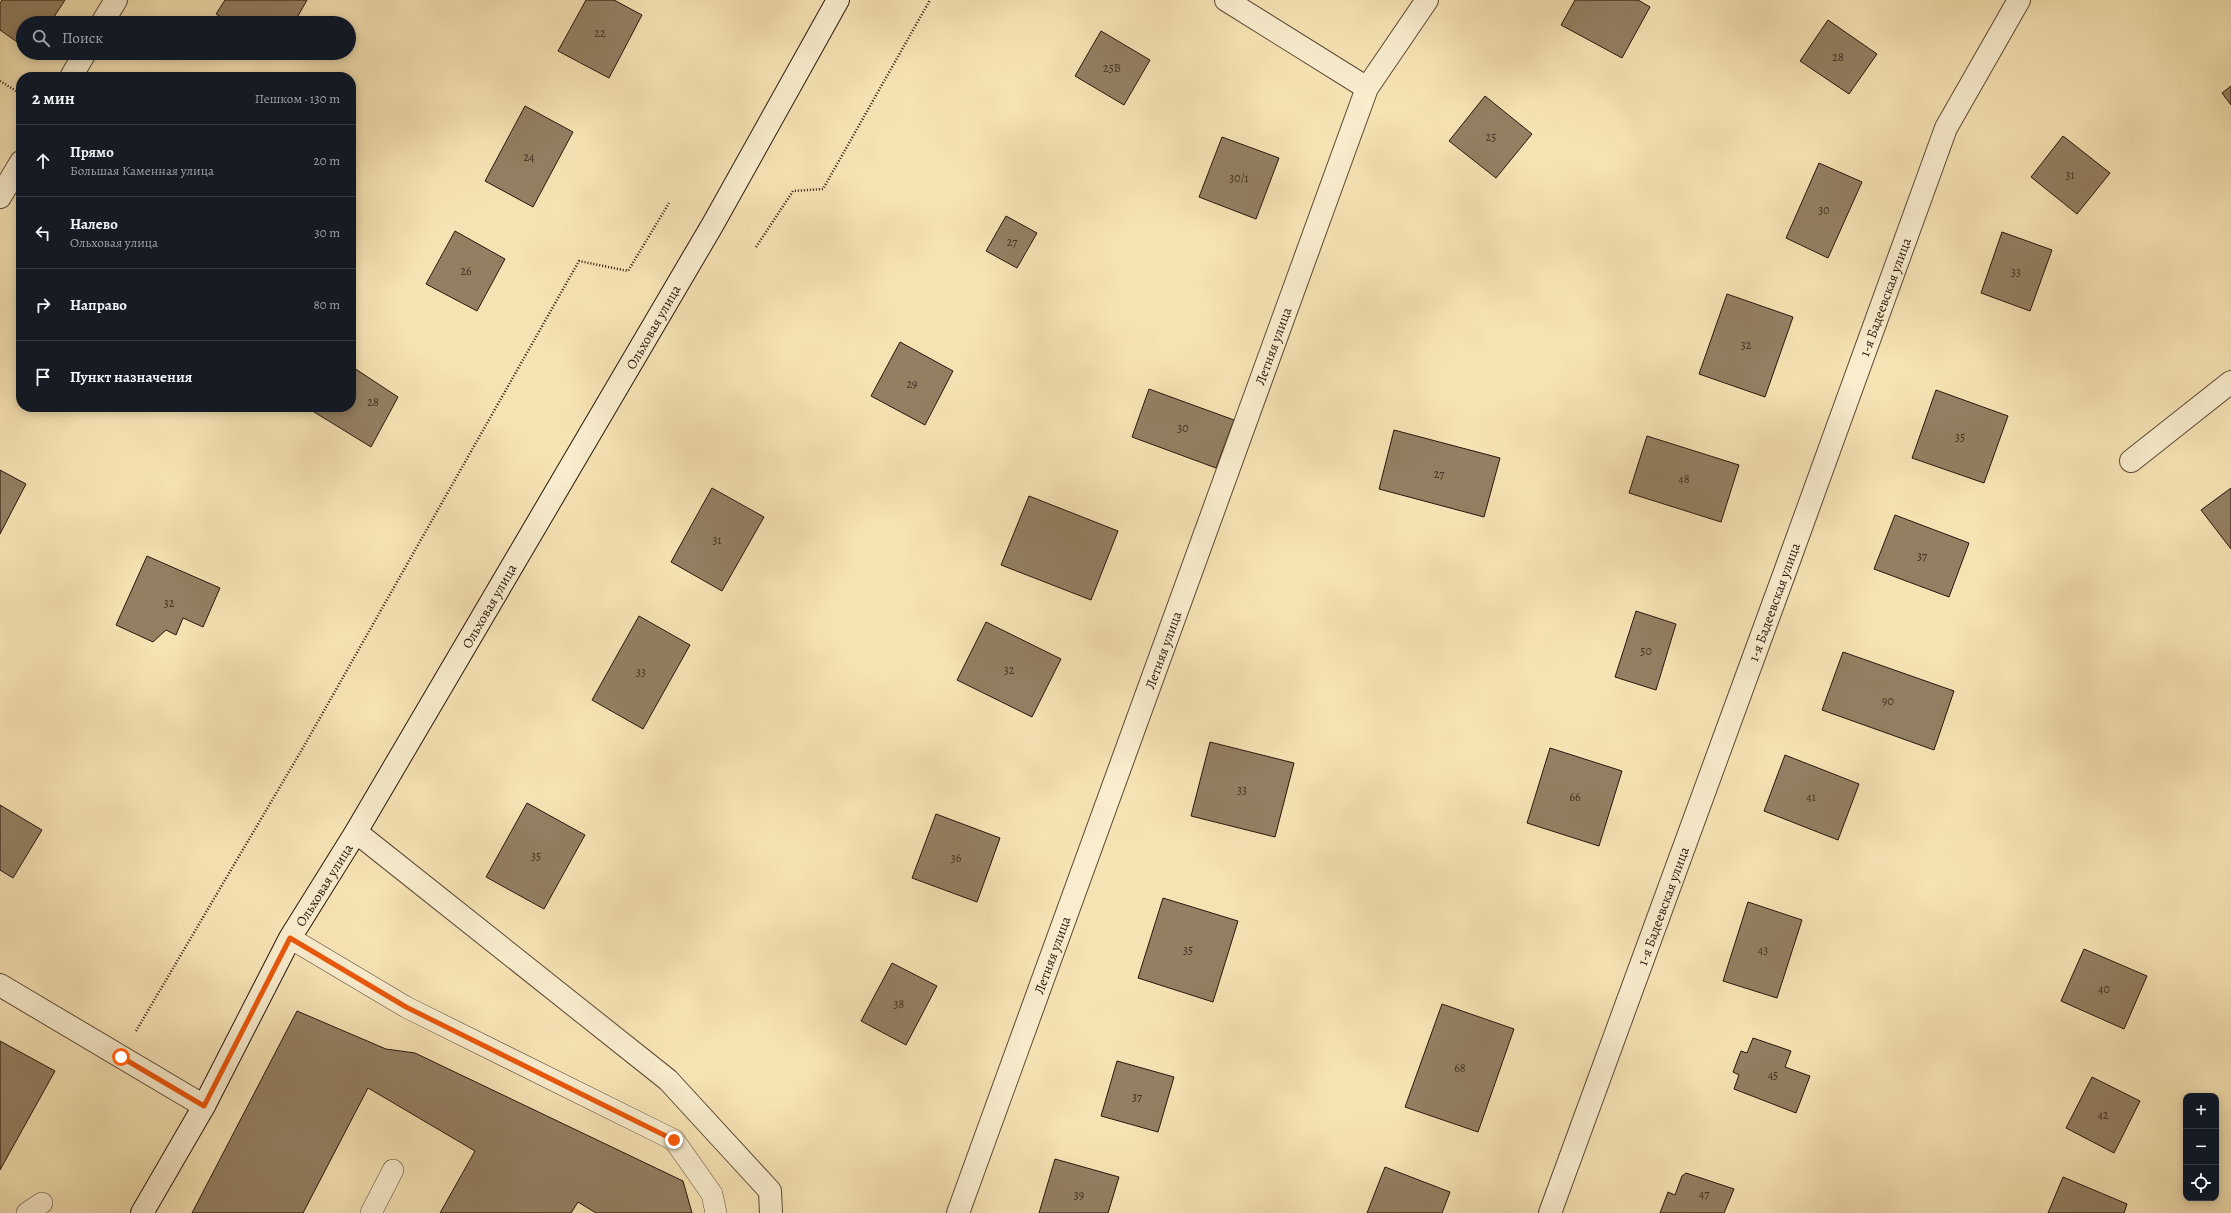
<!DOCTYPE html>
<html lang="ru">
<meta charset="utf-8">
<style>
:root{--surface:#171b24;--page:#20242c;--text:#f1f3f6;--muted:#9ea1a6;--line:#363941}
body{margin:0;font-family:Alegreya,serif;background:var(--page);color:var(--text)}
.controls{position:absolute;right:12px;bottom:12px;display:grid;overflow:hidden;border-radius:8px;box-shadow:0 2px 10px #0003}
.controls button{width:36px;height:36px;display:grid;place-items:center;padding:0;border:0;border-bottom:1px solid var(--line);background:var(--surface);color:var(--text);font:20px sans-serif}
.stop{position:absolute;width:12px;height:12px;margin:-9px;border:3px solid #ea580c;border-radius:50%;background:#fff}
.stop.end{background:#ea580c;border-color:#fff;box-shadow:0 1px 4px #0008}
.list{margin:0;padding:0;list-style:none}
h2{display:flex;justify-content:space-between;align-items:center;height:52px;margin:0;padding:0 16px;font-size:17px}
h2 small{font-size:13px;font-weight:400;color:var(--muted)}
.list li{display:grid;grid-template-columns:26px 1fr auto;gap:12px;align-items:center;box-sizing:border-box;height:72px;padding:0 16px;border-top:1px solid var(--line)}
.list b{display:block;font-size:15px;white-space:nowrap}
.list p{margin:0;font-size:13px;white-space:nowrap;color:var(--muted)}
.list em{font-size:13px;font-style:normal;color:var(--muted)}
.icon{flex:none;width:22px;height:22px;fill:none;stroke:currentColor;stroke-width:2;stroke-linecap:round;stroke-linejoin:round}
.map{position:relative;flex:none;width:2231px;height:1213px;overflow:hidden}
.search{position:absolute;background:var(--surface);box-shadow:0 2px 10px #0003;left:16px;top:16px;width:340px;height:44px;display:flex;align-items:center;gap:10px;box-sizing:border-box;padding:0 14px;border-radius:22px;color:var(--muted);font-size:15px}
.panel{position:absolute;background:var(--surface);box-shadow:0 2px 10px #0003;left:16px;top:72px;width:340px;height:340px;border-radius:16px}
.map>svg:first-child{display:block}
.building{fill:#938063;stroke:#28150b}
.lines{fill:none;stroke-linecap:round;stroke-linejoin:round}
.lane-casing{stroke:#5c4835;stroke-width:22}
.street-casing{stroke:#5c4835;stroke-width:24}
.secondary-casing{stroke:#28150b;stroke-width:24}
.path{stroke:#28150b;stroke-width:2.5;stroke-dasharray:1 2;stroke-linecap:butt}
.lane{stroke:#f9edce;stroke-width:21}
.street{stroke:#f9edce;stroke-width:22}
.secondary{stroke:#f9edce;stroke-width:22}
.route{stroke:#ea580c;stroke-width:5}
.labels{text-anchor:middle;stroke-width:3;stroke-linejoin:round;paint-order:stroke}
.number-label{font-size:12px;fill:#433021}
.street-label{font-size:14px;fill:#28150b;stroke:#f9edce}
</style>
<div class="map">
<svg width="2231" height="1213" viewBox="0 0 2231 1213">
<rect width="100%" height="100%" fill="#f6e3b4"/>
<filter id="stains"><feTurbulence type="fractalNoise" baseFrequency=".005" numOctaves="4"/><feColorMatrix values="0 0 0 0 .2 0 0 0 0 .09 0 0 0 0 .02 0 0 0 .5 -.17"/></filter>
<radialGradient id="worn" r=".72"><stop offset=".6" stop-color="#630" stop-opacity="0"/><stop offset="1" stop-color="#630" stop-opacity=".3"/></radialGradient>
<!-- building -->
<path class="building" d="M2,0h63l-15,23h-27v23l-23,-16v-27z
M225,0h82l-13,23h-63l-15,-9z
M586,0h28l28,15 -33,63 -51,-27z
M1575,0h63l12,7 -28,51 -61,-33z
M1828,20l49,34 -28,40 -49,-33z
M1101,31l49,29 -26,45 -49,-29z
M2231,86v19l-9,-12z
M1485,96l47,38 -36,44 -47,-37z
M525,106l48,26 -40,75 -48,-26z
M2063,136l47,37 -33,41 -46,-37z
M1222,137l57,21 -23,61 -57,-22z
M1819,163l43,19 -34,76 -42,-20z
M1006,216l31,17 -20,35 -31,-17z
M455,231l50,28 -28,52 -51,-27z
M2002,232l50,18 -22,61 -49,-18z
M1727,294l66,23 -28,80 -66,-23z
M900,342l53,29 -28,54 -54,-29z
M351,366l47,31 -27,50 -65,-40h45z
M1149,389l85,31 -18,48 -84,-31z
M1936,390l72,26 -24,67 -72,-25z
M1394,430l106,28 -16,59 -105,-28z
M1647,436l92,29 -18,57 -92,-29z
M0,470l26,14 -26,50z
M712,488l52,29 -42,74 -51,-29z
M2231,488v61l-30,-39z
M1029,496l89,35 -27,69 -90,-35z
M1895,515l74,28 -20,54 -75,-28z
M147,556l73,32 -17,39 -20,-9 -7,17 -10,-5 -13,12 -37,-17z
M1636,611l40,13 -20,66 -41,-13z
M639,616l51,29 -47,84 -51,-29z
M986,622l75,37 -29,58 -75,-37z
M1843,652l111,39 -20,59 -112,-40z
M1210,742l84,21 -19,74 -84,-21z
M1550,748l72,23 -23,75 -72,-23z
M1785,755l74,29 -21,56 -74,-29z
M527,803l58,32 -41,74 -58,-32z
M0,805l42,25 -29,48 -13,-8z
M936,814l64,24 -23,64 -65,-24z
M1163,898l75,23 -25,81 -75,-24z
M1748,902l54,18 -25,78 -54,-17z
M2084,949l63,27 -23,53 -63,-28z
M892,963l45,23 -31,59 -45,-24z
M1442,1004l72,25 -36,103 -73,-25z
M297,1011l89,38 29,4 268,128 9,32h-96l-18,-11 -7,11h-131l35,-62 -107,-63 -65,125h-111z
M1753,1038l38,13 -6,16 25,9 -14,37 -62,-24 5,-14 -6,-3 8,-21 6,2z
M0,1041l55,30 -55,99z
M1117,1061l57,16 -16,55 -57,-16z
M2092,1077l48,24 -26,52 -48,-25z
M1055,1159l64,18 -11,36h-69z
M1385,1167l65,25 -8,21h-75z
M1686,1173l48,16 -10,24h-64l8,-21 7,3 7,-19z
M2063,1177l64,27 -3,9h-76z"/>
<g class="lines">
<defs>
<path id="lane" d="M290,938l116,69 268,133 38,54 4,19
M27,1213l15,-10
M371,1213l22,-43"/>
<path id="street" d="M102,23l14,-23
M71,77l14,-24
M1367,88l60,-88
M0,197l21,-35
M2131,461l100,-79
M356,832l312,248 102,111 1,22
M0,985l204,121
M958,1213l409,-1125 -141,-88
M1550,1213l236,-644 160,-441 73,-128"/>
<path id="secondary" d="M142,1213l62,-107 86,-168 66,-106 357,-608 125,-224"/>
</defs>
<!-- lane casing -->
<use href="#lane" class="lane-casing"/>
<!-- street casing -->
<use href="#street" class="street-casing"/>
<!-- secondary casing -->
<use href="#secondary" class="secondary-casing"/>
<!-- path -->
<path class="path" d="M0,81l21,13
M756,247l37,-56 30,-2 107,-189
M136,1031l168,-285 275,-485 49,10 41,-68"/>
<!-- lane -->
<use href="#lane" class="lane"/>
<!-- street -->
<use href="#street" class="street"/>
<!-- secondary -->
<use href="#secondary" class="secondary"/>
</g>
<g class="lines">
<!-- route -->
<path class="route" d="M121,1057l83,49 86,-168 116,69 268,133"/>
</g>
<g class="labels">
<!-- number labels -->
<g class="number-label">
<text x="600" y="37">22</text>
<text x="1838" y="61">28</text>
<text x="1112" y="72">25В</text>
<text x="1491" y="141">25</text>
<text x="529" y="161">24</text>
<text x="2070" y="179">31</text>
<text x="1239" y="182">30/1</text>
<text x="1824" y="214">30</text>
<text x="1012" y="246">27</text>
<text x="466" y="275">26</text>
<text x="2016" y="276">33</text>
<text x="1746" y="349">32</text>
<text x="912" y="388">29</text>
<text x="373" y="406">28</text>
<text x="1183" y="432">30</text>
<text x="1960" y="441">35</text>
<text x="1439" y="478">27</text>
<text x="1684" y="483">48</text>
<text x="717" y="544">31</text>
<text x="1922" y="560">37</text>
<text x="169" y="607">32</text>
<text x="1646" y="655">50</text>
<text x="1009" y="674">32</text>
<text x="641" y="676">33</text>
<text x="1888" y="705">90</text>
<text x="1242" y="794">33</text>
<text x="1575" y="801">66</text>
<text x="1811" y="801">41</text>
<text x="536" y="860">35</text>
<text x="956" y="862">36</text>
<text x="1188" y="954">35</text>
<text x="1763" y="954">43</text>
<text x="2104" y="993">40</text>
<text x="899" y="1008">38</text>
<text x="1460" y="1072">68</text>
<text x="1773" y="1079">45</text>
<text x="1137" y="1101">37</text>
<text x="2103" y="1119">42</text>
<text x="1704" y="1198">47</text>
<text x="1079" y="1199">39</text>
</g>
<!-- street labels -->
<g class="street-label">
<text transform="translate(1885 297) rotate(-70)" y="5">1-я Бадеевская улица</text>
<text transform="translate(653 327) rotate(-60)" y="5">Ольховая улица</text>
<text transform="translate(1273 346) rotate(-70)" y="5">Летняя улица</text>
<text transform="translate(1774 602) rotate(-70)" y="5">1-я Бадеевская улица</text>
<text transform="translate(489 606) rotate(-60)" y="5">Ольховая улица</text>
<text transform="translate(1163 650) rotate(-70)" y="5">Летняя улица</text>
<text transform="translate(324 885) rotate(-58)" y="5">Ольховая улица</text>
<text transform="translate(1663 906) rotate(-70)" y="5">1-я Бадеевская улица</text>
<text transform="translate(1052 955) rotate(-70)" y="5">Летняя улица</text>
</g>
</g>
<rect width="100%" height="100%" filter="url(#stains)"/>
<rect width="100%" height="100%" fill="url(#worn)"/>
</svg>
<div class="controls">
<button>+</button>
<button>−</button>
<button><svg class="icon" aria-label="locate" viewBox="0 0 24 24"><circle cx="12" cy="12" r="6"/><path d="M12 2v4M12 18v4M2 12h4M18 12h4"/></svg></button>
</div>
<div class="stop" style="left:121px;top:1057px"></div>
<div class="stop end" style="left:674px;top:1140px"></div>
<div class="search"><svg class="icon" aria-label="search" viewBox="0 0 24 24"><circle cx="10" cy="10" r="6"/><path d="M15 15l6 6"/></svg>Поиск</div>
<section class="panel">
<h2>2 мин<small>Пешком · 130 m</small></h2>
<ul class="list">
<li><svg class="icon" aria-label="ahead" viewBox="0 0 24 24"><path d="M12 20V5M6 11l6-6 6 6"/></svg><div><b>Прямо</b><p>Большая Каменная улица</p></div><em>20 m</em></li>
<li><svg class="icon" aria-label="left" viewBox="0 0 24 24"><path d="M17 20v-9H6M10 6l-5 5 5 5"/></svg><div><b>Налево</b><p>Ольховая улица</p></div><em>30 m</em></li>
<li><svg class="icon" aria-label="right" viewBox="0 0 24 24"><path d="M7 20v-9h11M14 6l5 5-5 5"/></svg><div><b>Направо</b></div><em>80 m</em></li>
<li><svg class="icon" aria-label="arrive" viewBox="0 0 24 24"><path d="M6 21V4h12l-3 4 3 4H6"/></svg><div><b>Пункт назначения</b></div></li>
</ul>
</section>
</div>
